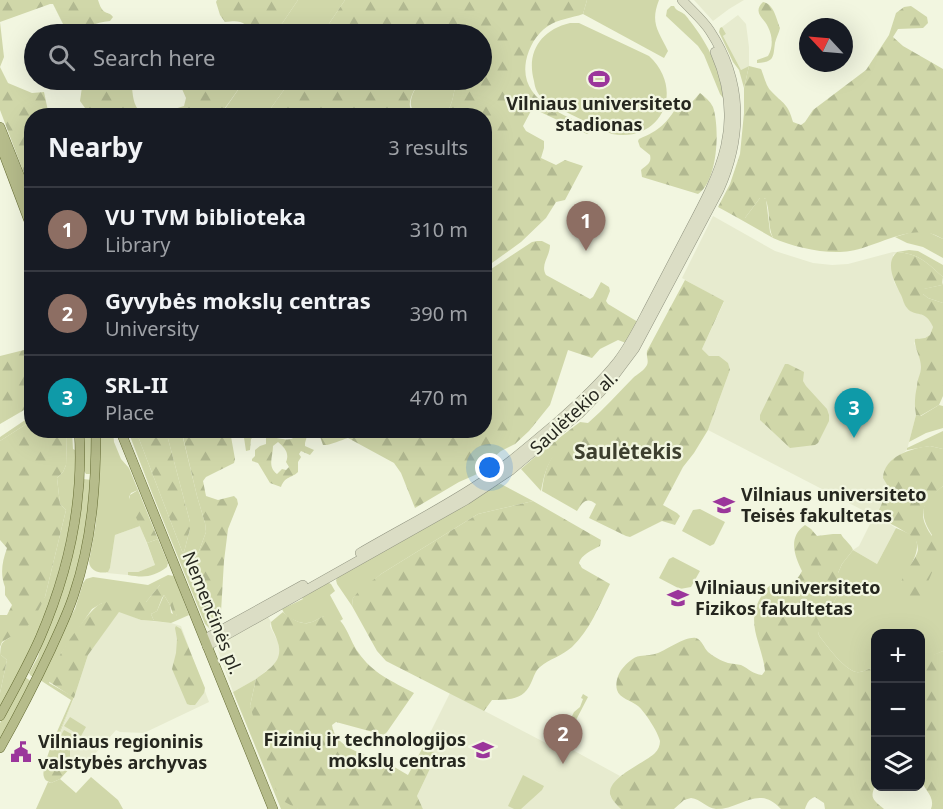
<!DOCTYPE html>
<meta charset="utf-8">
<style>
:root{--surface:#171b24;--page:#20242c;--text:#f1f3f6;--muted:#9ea1a6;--line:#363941;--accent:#ca9ecd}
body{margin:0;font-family:"Noto Sans",sans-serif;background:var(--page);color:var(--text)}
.controls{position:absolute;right:18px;bottom:18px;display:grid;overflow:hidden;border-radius:12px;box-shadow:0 6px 24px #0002}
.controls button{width:54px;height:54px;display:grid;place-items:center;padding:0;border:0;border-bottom:2px solid var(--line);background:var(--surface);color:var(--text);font:30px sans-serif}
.compass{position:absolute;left:799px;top:18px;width:54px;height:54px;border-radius:50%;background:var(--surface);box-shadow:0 6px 24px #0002;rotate:296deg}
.you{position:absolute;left:490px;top:468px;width:21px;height:21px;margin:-15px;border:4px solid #fff;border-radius:50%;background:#1a73e8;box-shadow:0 0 0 9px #1a73e833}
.badge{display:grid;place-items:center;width:39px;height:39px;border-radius:50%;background:var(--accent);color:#fff;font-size:20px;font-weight:700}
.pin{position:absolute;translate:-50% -50px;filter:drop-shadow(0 2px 3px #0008)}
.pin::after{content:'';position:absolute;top:32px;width:21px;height:18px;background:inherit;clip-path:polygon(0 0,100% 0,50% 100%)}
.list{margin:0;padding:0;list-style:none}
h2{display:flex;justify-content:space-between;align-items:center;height:78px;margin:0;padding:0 24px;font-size:26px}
h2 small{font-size:20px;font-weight:400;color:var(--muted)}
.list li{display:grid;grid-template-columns:39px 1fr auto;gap:18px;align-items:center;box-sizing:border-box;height:84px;padding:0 24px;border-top:2px solid var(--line)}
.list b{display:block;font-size:22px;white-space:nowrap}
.list p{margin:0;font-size:20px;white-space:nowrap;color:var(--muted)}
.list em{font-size:20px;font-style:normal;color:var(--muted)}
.icon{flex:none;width:33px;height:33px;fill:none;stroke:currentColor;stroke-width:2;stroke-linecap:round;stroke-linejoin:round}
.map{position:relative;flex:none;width:943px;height:809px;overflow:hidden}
.search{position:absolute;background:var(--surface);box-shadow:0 6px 24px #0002;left:24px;top:24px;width:468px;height:66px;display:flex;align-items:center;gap:15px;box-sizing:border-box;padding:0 21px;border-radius:33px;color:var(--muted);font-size:22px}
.panel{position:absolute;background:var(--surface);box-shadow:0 6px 24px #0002;left:24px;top:108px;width:468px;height:330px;border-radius:24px}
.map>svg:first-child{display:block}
.built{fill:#e7ebcf}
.green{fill:#d0d7a9}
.forest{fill:url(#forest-firs);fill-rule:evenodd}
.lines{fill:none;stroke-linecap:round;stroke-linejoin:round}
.secondary-casing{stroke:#8f927f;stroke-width:10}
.primary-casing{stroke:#646b33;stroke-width:10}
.secondary{stroke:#dbddc5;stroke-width:9}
.primary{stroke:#b6bc8b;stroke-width:9}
.labels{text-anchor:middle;stroke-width:4.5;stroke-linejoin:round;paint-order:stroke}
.poi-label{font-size:18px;font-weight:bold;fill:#26271f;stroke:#f2f6e0;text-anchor:start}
.street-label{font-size:18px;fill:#26271f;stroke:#f2f6e0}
.quarter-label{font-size:21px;font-weight:bold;fill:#3d3f2e;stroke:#f2f6e0}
</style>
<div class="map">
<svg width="943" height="809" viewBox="0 0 943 809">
<defs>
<pattern id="forest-firs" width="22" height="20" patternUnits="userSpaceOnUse" patternTransform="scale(1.5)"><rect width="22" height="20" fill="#d0d7a9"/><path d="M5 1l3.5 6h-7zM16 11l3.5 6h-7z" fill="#b2b991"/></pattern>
</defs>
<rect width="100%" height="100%" fill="#f2f6e0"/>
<!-- built -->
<path class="built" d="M694,0h50l-15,9 -16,12z
M738,15l8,9 3,23v19l-8,4 -18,-34 3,-2 -4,-7z
M713,216l62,35 38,12 19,2 16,-1 45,-12h4l-4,3 1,27 9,16 3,9 5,4 12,3 7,5 3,8 -3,8 -5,3h-6l-5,5 7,17v11l-4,14 -2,25 1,5 -9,35 -15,11 -6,6 3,21 -9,30 16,10 -19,36 -24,-14 6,-4 15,-30 -166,-86 22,-60 -11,-14h-10l-7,-7 22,-47 -42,-24z
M140,526l15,39 -17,7h-10v3l-21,-2 3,-5 5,-33z
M119,611l22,9 30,3 10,3 28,76 -65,31 -24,-1 -4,-2 -29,33 -3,-2 -7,8 -7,-7 -13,-21 17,-43 14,-43z
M267,615l4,7 -1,4 8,16 2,11 -1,4 -4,7 -19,15 -23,13 -15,-42 2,-7z
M450,693l115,60 4,-5 51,28 -5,6 -5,14 11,13h-198l-6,-13 20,-42 -14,-7z"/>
<!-- green -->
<path class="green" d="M298,0h47l-23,34h-47z
M587,0h72c-9,23 -1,30 9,51l-4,7 -81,-44z
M671,6h3c3,6 5,4 10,8 2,1 5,6 6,7 20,26 29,46 34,78l-4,-5 -16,-39 -6,-9 -32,-30 1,-6z
M570,23h9l70,33c37,34 12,87 -37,78 -16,-6 -31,-15 -46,-22 -8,-5 -18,-8 -24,-14 -5,-5 -7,-10 -8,-17 -8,-29 7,-51 36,-58z
M722,27l4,7 -3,2 18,34 8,-4 -5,22 -5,-18 -6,-8 -14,-30 1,-4z
M245,80h46l-25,35 -46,1z
M420,80h36c-2,12 -3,25 -11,35h-17l-15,-4c-6,-11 2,-21 7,-31z
M762,197l4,2 4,33 3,6 -35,-20h7l15,-20z
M912,232h16l15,7v19l-20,-11 -16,-4 -12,-6z
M909,250l9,1 25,14v12c-16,-14 -23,-23 -46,-25z
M943,282v21l-15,-5 -5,-4v-5l19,-4z
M939,405l4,1v22l-17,5 -17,9 7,-27 5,1z
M31,416v5l-31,20v-4z
M67,431h5l1,18 2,1c5,21 0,46 -4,68 -7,37 -17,74 -31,110 -11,28 -27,55 -40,82v-17l7,-33 -6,-5c-1,-9 0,-13 8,-17l36,-41 21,-87 -6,-6 -3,-26 6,-6 3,-7z
M81,431h12v40l-3,3h-4l-2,-3z
M100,431h13l1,11 7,17 8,9 9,22 -7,3 -2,4 11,29 -25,9 -5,33 -2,4c-8,2 -18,-1 -19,-10l7,-39z
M128,431h8l46,120 2,1 6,-23v-7l-24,-91h22l-4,3 -1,4 14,58 8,27 1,9 -14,38v4l23,48 4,-2 4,5 -8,4h-5l-5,-5 -53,-131z
M943,431v18l-13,-3 -23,4v-2z
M549,443l7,10c-10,12 -12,23 -15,38l-20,-22 22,-19 -1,-2z
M83,479l9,1c-4,31 -7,64 -16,95 -10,36 -26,68 -43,101h-2l-2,-3 9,-16 5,-19z
M501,484l32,17 -55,13 -97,60 -28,24 -1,8 -15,-22 -1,-4 2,-3 158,-92z
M943,486v165l-16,7c-8,-7 -6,-14 -7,-24h-44l-1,32c-5,2 -13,7 -19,6 -12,-3 -28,-25 -36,-35l-2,-4 20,-39v-21l4,-9 11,-14 24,14 19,-36c6,3 14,5 18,9 10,11 -7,35 -13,46l31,-48c-7,-11 -13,-24 -4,-36 4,-5 10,-9 15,-13z
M700,509l25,13 -11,22 -4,2 -28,-15 11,-21z
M158,539l10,24 -1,4c-14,10 -22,11 -39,8v-3h10l17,-7 -8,-22z
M673,557l27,14 -9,16 -11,2 -21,-11 10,-19z
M168,575l6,1 15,39 -18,8 -17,-2 -3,-7 6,-3 7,-16 6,10 1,8 6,3 -17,-31 -14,17 -44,1 -10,6 -32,46 -11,28 25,14 -18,43 -4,3 19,-43 -31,-20 26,-56 9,-15 8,-26 3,-4 7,-2 55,8z
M327,582l4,2 4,7 -5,4 13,24 -3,2c-18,-12 -20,1 -33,2 -4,1 -15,-3 -19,-6 -3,-2 -4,-4 -6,-8l21,-10 -1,-1 7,-4v-2z
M25,677l7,5 -32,59v-18z
M256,679l-6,27 48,103h-17l-48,-117z
M583,694l5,3 -25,48 -4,-2 15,-31 6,-5 3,-8 -2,-1z
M70,717l16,10 -5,9 -17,-10z
M64,730l13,7 -6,10 -13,-7z
M523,775l21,11 -2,4 -21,19h-7l-6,-3z
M91,777l27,23 5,9h-87l12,-27 3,1 9,-4 16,14z"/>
<!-- forest -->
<path class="forest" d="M0,0h98c1,3 3,10 7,12 4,2 5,1 8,5l-3,4c-16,1 -26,10 -44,9l-13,-26h-3l-50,18 4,35 -4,10 8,16 24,10 12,-1 4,19 3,4 -19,1 -1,73 -3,-5 -28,-74z
M217,0h81l-23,34h-21c-11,-12 -11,-14 -29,-12l-5,-7 -4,-13z
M345,0h242l-4,14c-11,4 -25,5 -35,12 -12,8 -19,21 -22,35 -7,40 37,53 66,67v3l-5,3 -53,-25h-2l-9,17 3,5 18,10v7l-3,10 15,7 9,-5 18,6 -18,34 -9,2 -10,16 -25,24 -36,26 -1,-152 -39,-1c8,-10 9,-23 11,-35h26v-46h-24l-3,-2 -7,2h-126z
M763,2c11,2 13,16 17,26 -1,5 -4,10 -5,15 -2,14 0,19 -18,20v-3l11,-4c5,-9 5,-19 0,-29 -4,-9 -16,-14 -5,-25z
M911,6l16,11 1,6 -5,5 -25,1 -5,8 10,9 40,23v170c-29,-19 -63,7 -93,12 -23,4 -57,-4 -77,-13 -6,-13 -2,-28 -8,-40h-5l-15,20h-7l-20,-11 12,-23 10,-30 4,-41v-25l5,-22 12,3c3,7 5,17 10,22 12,13 17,12 22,31l8,3 4,-3 8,-12 53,-40 23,-35 7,-22 8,-6z
M83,80h54l-5,7c1,12 2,22 13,28h-55l-10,-14z
M178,80h11l4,5 9,4 13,-9h30l-25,35h-65l29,-9 2,-8z
M291,80h129c-4,7 -16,25 -7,31 3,3 11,3 15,4h-162z
M700,93c5,4 10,8 13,14 7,21 5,74 -15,87l-56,-17 -1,-7c5,-5 11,-6 9,-15l-10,-8 -2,-6 1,-2c21,-9 27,-15 39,-34l7,5z
M537,241h5l8,4c0,12 -10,19 -4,30l44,24 3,-2 8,-15 8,5 1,4 -4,10 2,3 30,18 -12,21 -8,-3 -18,9 -8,9 -24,-8 -18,55 -21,26 -14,13 -14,7 -7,6 -4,8 -15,10 -16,7 -44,26 -14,-35 -7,-10 -46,-25c-7,2 -19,8 -25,7l-5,-14 166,-1 1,-157 47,-31z
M897,252c23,2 30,11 46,25l-1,8 -18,4 -1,5 5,4 15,5v93l-4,9 -19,11 -4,-1c-2,-9 -1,-20 1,-29 0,-7 4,-12 4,-19 0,-10 -7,-19 -6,-28l10,-1 5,-3 3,-8c-8,-19 -18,-9 -26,-19 -3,-3 -4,-9 -6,-13 -6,-12 -17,-32 -4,-43z
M685,280l39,21 -22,48 7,7h10l9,7 2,7 -22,60 -14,23 -11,14 -20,38 14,8 3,3 -5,9 -13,-4 -32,16 -4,-1 -37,-18 7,-14c-10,-8 -14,-1 -19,7l-35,-20c2,-15 4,-26 13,-38l-5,-8 30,-23 8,1c16,-14 30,-30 45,-45 4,-4 11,-7 14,-13 2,-5 -1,-8 0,-14z
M31,344v62l-31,18v-68l24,-6z
M785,364h3l16,8 -1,9 3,5 21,23 2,6v6l-11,22 -3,2 -25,3 -30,-28v-5z
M31,421l1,9 35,1 -1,34 -3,7 -6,6 3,26 6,6 -21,87 -9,18 -9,12 -25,15 -2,5 1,8 6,5 -7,33v-78h7l5,-10 -7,-10v-8c-5,-13 -3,-25 2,-39l-7,-8v-99z
M136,431h30l24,91v7l-6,23 -2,-1z
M188,431h42l5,28 -1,4 -28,14 -3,4 3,15 12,4 16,-4 3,3 1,5 -10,25 -4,32 -3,51 -2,8 -4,2 -6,-2 -17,-46v-4l14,-38 -1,-9 -8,-27 -14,-59 1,-3z
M243,431h7l8,2v4l-4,-1 -3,3 -1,11 -4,1z
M301,431l4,1 2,4 -2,7v3l9,4 -4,5 -9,-4 -2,3 2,3 -3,5v10c-6,6 -13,4 -17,15l-11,-4 -12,-20 -6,-2v-2l3,-3v-6l5,-4 6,-2v-7c8,-1 22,5 27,1 3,-2 5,-5 8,-7zM278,442c6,5 12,11 8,20l3,5 -3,3 -4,-1 -5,5c-10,-8 -4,-17 -4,-28z
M930,446l13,3v37c-13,11 -26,22 -17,40 3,8 10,13 11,22 1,16 -10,35 -16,50 -8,4 -21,2 -21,-9 0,-13 16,-28 18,-39 0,-1 -1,-8 -2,-9 -2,-6 -29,-19 -36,-23l-2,-6 11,-24 -6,-10c1,-22 29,-30 47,-32z
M138,490l20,49 -11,4 -18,-42 1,-6z
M533,501l68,39 -1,6c-8,4 -19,9 -21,17l3,5 28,16c-11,22 -20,46 -38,63 -10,9 -23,12 -32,20 -5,4 -6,10 -9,16 -7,17 -23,17 -39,17l-8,11 -98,-50 -9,-10 -25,-45 1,-8 6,-7 22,-17 97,-60z
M805,525l6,4 6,7 16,-2h8c3,6 10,10 12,16l-11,14 -4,9v21l-8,16 3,11 -11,7 -4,5 2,4c8,10 24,32 36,35 6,1 14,-4 19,-6l1,118c-7,14 -3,16 8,25h-59l-1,-6 -9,-6c-6,2 -8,6 -10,12h-24c-23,-25 -39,0 -65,0 -10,-1 -15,-10 -25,-11l-7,2 -10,9h-53c-4,-4 -10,-10 -11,-15 -2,-17 35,-31 45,-41 3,-3 5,-7 5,-12 -2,-9 -15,-29 -22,-35 -6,-5 -19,-8 -21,-16 -2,-7 1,-16 5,-21 5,-6 11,-12 18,-13 6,-1 13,-1 18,-3 10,-4 28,-17 38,-15 6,2 8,10 12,14 5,4 13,9 20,11 4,1 9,1 13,2 8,4 12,9 21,10l3,-4c-3,-29 -21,-47 -3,-76 4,-5 7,-11 13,-12 15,-3 18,5 27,-12 -8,-16 -14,-34 3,-46z
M163,584l6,8 8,24 -3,1 -4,-12 -6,-10 -2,3 -5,13 -6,3 3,7 -13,-1 -22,-8 -31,43 -14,43 -17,42 13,9v13l3,3 -13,14 -9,4c-3,-2 -6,-2 -7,-6 -3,-6 6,-27 8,-34l4,-3 18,-42 -26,-17c2,-15 39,-70 52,-77 7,-4 36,-2 46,-2l14,-17z
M283,612c4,5 19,13 25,11 11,-2 14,-11 27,-6 11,5 16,26 23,35 15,22 34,29 56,41l-27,39 -3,3 -48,-13 -4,3c3,22 29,28 47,35 10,3 20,10 29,15l15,-28 14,7 -20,42 6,13h-125l-15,-8 -7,-11 -26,-84 6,-27c14,-11 29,-18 21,-39 -2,-7 -6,-11 -6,-18z
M176,626l5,3 24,59 -1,5 -9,12h-5l-3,-1 -15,-35 4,-16 1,-14 -2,-11z
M920,651l7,6 16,-6v158h-12c5,-13 -8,-19 -10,-31z"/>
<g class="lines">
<defs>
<path id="secondary" d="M360,553c41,-24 83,-45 122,-71 26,-17 48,-37 72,-57 23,-20 45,-40 64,-64 13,-17 22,-36 32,-55 12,-23 24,-46 36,-69 34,-64 61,-112 29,-185
M205,639l98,-54
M207,646l259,-146 45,-30 13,-11 55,-45 29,-30 27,-36 84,-158c24,-54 24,-109 -9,-159 -7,-11 -19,-21 -28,-31"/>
<path id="primary" d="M0,127l32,80
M0,144l32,85
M120,430l153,379
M0,716c14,-26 28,-51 40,-78 28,-65 44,-137 39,-208
M0,748c18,-32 35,-65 51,-99 8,-18 17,-36 23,-55 18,-53 22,-108 22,-164"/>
</defs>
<!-- secondary casing -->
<use href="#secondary" class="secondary-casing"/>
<!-- primary casing -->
<use href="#primary" class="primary-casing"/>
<!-- secondary -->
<use href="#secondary" class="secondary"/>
<!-- primary -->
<use href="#primary" class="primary"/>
</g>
<!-- icons -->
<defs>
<symbol id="stadium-bare" viewBox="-9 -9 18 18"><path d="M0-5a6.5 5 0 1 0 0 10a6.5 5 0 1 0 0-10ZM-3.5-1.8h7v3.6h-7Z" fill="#9b369b" stroke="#f2f6e0" stroke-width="2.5" paint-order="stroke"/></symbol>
<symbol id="university-bare" viewBox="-9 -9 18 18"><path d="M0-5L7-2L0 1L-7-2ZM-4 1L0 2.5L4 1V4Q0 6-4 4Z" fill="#9b369b" stroke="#f2f6e0" stroke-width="2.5" paint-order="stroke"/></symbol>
<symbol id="civic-bare" viewBox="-9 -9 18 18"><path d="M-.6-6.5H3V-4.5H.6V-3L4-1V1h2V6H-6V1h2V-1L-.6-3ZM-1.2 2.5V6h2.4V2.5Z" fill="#9b369b" stroke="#f2f6e0" stroke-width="2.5" paint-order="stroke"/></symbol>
</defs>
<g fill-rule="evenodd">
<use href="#stadium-bare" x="584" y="64" width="30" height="30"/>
<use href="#university-bare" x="709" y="490" width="30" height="30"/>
<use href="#university-bare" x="663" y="583" width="30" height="30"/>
<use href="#university-bare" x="468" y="735" width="30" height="30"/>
<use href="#civic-bare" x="6" y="737" width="30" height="30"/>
</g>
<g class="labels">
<!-- poi labels -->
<g class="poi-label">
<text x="599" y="110" text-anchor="middle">Vilniaus universiteto<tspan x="599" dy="21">stadionas</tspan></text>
<text x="741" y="501">Vilniaus universiteto<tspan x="741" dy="21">Teisės fakultetas</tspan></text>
<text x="695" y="594">Vilniaus universiteto<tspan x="695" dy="21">Fizikos fakultetas</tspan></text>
<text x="466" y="746" text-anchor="end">Fizinių ir technologijos<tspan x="466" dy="21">mokslų centras</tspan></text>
<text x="38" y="748">Vilniaus regioninis<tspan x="38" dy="21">valstybės archyvas</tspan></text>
</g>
<!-- street labels -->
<g class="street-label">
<text transform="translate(574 413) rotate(-43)" y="6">Saulėtekio al.</text>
<text transform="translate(212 613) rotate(68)" y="6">Nemenčinės pl.</text>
</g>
<!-- quarter labels -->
<g class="quarter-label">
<text x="628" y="459">Saulėtekis</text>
</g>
</g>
</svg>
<div class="controls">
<button>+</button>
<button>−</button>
<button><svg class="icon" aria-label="layers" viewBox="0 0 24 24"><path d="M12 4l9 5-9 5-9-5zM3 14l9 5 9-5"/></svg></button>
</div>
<svg class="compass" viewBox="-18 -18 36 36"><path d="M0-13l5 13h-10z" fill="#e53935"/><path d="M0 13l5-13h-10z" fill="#9ea1a6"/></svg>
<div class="you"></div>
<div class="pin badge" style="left:586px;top:251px;background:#8d6e63">1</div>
<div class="pin badge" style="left:563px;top:764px;background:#8d6e63">2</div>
<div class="pin badge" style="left:854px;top:438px;background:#0f9aa8">3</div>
<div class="search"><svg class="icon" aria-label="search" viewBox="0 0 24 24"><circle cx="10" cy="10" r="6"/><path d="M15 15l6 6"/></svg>Search here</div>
<section class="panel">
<h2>Nearby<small>3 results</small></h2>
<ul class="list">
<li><span class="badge" style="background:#8d6e63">1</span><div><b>VU TVM biblioteka</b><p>Library</p></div><em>310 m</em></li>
<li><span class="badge" style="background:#8d6e63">2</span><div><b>Gyvybės mokslų centras</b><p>University</p></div><em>390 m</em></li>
<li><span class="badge" style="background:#0f9aa8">3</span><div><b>SRL-II</b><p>Place</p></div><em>470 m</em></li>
</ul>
</section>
</div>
